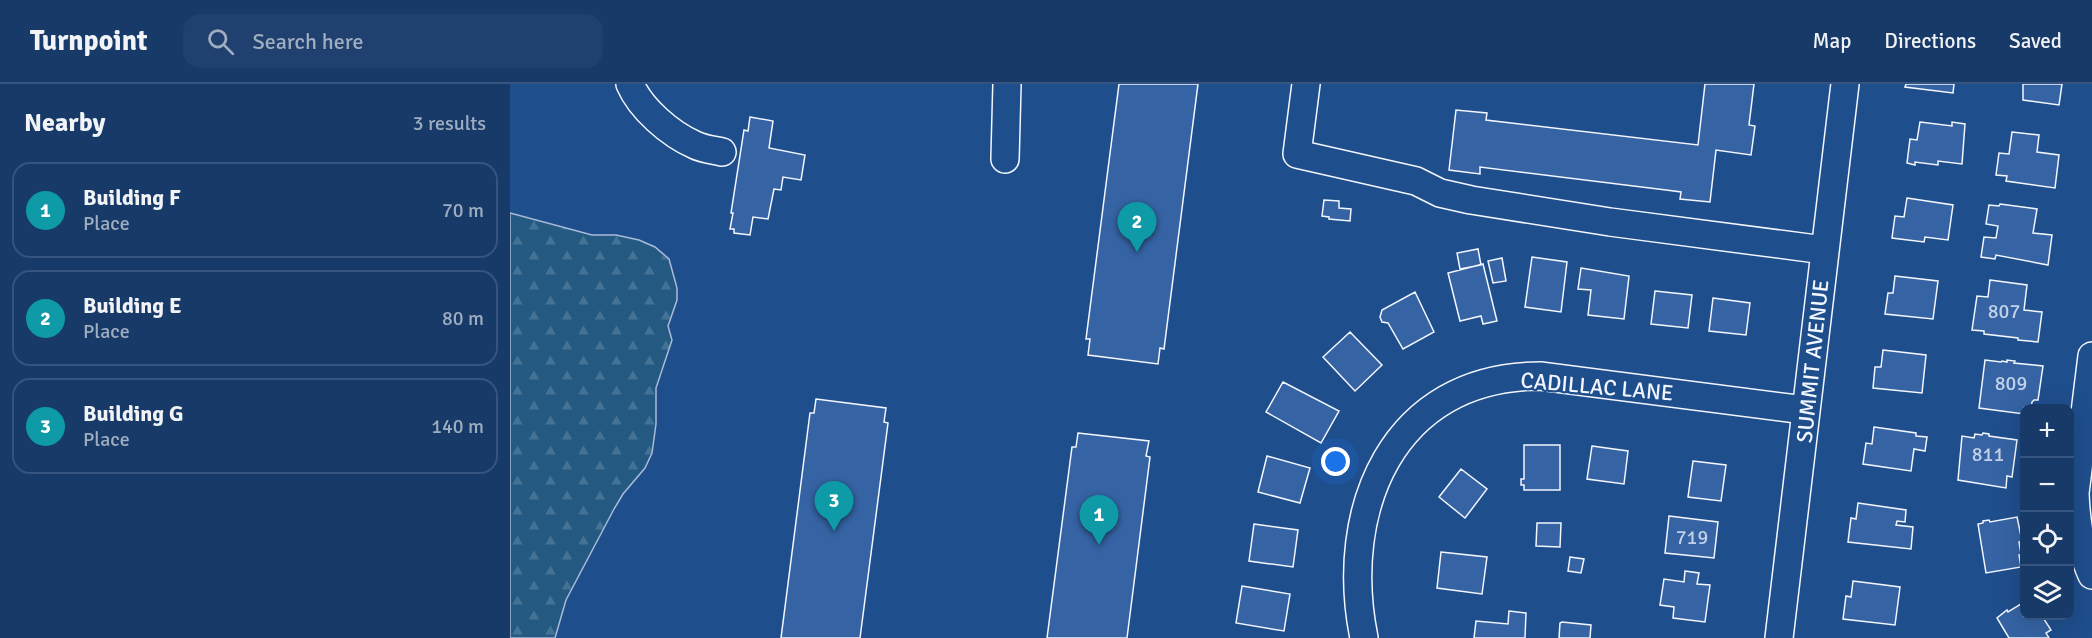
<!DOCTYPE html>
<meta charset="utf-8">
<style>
:root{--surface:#173a69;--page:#20416f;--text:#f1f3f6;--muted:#9eadc0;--line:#36547d;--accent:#8bbbb9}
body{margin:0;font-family:Signika,sans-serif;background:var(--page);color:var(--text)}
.controls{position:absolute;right:18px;bottom:18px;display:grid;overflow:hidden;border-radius:12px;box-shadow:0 6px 24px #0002}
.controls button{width:54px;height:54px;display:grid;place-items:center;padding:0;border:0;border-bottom:2px solid var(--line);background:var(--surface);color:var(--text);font:30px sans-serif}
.you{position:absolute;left:826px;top:378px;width:21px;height:21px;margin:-15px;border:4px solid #fff;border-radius:50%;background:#1a73e8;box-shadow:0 0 0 9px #1a73e833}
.badge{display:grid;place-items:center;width:39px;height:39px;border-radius:50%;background:var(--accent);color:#fff;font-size:20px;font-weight:700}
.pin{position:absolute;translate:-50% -50px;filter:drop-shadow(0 2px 3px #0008)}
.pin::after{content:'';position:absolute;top:32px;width:21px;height:18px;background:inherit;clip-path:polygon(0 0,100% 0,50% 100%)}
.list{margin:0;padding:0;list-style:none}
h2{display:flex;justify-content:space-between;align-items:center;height:78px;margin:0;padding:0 24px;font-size:26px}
h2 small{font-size:20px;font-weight:400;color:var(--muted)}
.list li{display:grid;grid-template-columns:39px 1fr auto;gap:18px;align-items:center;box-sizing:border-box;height:96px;margin:0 12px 12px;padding:0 12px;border:2px solid var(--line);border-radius:18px}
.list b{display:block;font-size:22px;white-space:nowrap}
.list p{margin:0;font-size:20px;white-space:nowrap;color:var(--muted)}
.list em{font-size:20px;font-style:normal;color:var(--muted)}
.icon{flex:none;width:33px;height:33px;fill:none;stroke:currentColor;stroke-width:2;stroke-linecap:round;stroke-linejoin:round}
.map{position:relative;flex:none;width:1582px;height:554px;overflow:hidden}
header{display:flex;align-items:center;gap:36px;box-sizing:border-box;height:84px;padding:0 30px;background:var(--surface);border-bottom:2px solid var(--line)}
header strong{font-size:28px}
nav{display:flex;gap:33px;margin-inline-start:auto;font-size:21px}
.search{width:420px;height:54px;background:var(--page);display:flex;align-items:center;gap:15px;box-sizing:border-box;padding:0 21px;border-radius:18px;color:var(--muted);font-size:22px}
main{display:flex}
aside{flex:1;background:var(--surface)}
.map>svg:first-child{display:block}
.forest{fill:url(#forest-firs);stroke:#a8bbd7;stroke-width:1.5}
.building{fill:#3563a3;stroke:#f2f6ff;stroke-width:1.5}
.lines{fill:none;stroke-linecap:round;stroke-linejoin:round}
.minor-casing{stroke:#f2f6ff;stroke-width:30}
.minor{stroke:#1f4e8c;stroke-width:27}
.labels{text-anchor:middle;stroke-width:4.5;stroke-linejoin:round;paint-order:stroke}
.number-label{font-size:20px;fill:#c3d1e8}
.street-label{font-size:22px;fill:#f2f6ff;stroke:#1f4e8c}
</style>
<header>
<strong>Turnpoint</strong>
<div class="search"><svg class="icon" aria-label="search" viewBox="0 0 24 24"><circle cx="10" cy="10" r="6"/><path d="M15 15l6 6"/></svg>Search here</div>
<nav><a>Map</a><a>Directions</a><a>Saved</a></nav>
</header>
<main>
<aside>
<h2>Nearby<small>3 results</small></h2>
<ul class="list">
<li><span class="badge" style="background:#0f9aa8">1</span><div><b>Building F</b><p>Place</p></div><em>70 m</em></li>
<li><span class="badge" style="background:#0f9aa8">2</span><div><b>Building E</b><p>Place</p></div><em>80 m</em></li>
<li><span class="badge" style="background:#0f9aa8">3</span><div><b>Building G</b><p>Place</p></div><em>140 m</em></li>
</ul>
</aside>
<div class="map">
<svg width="1582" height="554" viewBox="0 0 1582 554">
<defs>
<pattern id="forest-firs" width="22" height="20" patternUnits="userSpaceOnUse" patternTransform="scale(1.5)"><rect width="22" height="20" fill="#245a82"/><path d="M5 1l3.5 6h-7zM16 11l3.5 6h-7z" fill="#447295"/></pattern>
</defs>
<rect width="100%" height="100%" fill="#1f4e8c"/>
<!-- forest -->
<path class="forest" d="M0,129l82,22h24l23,5 16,7 14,12 8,29v12l-9,26 4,14 -16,48v36l-4,29 -7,15 -22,26 -9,15 -48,91 -11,38h-45z"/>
<!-- building -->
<path class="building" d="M609,0h79l-34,265 -4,-1 -2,16 -70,-9 2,-16h-4z
M1195,0h49l-5,41 6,1 -4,29 -35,-5 -6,52 -30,-3 1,-7 -15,-2 -186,-23v7l-31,-4 7,-60 31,3 -1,7 212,25z
M1396,0h48l-1,9 -48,-6z
M1513,0h39l-3,21 -36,-5z
M240,33l23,4 -4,27 36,7 -4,25 -18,-3 -2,13 -7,-1 -6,30 -15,-2 -3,18 -16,-2v-4h-4l3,-16h-2l13,-83 4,1z
M1410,38l32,4v-4l13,2 -3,40 -24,-3v4l-23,-3v3l-8,-2 3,-24 7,1z
M1502,48l27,3 -2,17 22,3 -4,33 -49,-7 1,-5 -11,-1 3,-22 10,1z
M1397,114l46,7 -5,35 -23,-3 -1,5 -32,-4 3,-22 9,1z
M814,116l15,1v7l12,1 -1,12 -21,-2v-2l-7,-1z
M1490,120l37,5 -4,24 19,2 -4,30 -52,-10 -1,4 -14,-2 3,-20 12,1 2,-12 -12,-2 3,-19 10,1z
M968,165l3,16 -21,4 -3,-16z
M1022,173l35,5 -6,50 -36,-5z
M992,174l4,23 -13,2 -5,-22z
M973,180l14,57 -14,3 -2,-8 -21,5 -12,-48z
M1071,184l48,8 -5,43 -36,-4 3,-25 -13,-1z
M1385,192l43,5 -5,38 -48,-5 3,-21h5z
M1480,196l37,5 -3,25 18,2 -4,30 -20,-2v-2l-34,-4v-3l-12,-1 5,-34 11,1z
M1145,207l37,4 -4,33 -37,-4z
M905,208l19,40 -31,17 -15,-26 -6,-1 -2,-5 2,-7z
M1203,214l37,5 -4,32 -37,-4z
M840,248l32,33 -27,26 -32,-34z
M1373,266l43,5 -4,38 -49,-5 2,-21h6z
M1475,276l16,2 1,-1 5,1v-2l8,1 -1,2 29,3 -5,34h-4l-2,2 -1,6h-7v6l-45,-6z
M773,298l56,29 -18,32 -55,-31z
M306,315l70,9 -2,14 4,1 -28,215h-79l29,-225h4z
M1364,343l42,6v3l11,1 -2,14 -11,-2 -3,22 -48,-7 3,-21 6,1z
M568,349l71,8 -3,15 4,1 -23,181h-80l25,-191h4z
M1473,349l6,1v2l28,4 -5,37 -5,-1 -1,12 -48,-8 4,-44 12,2 1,-4 7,1z
M1014,361h36v45h-36v-5h-3v-6h3z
M1082,362l36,5 -4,33 -37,-5z
M757,372l43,12 -10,35 -42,-11z
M1183,377l33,4 -5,36 -33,-4z
M951,385l26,20 -22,29 -26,-21z
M1348,419l48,7 -1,12 -8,-1 -1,4 17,2 -2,22 -63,-7 3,-24 5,1z
M1159,432l49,6 -4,36 -49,-5z
M1507,433l5,24 -3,1 2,12 -2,1 2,12 -35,6 -8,-49 5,-1v-2l6,-1 1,2z
M1027,439h24l-1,24 -24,-1z
M744,440l44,6 -5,37 -44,-6z
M931,468l46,5 -5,37 -45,-6z
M1060,473l14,2 -3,14 -13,-2z
M1175,487l14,2 -2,11 13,1 -5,37 -32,-4 1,-11 -14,-2 4,-26 20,3z
M1343,497l47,6 -5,38 -52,-6 3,-23 5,1z
M732,502l48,8 -6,37 -48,-8z
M1514,518v14h18l9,14 -5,3 3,5h-40l-12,-20 10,-8 1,2z
M999,527l17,2 -1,25h-51l2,-17 32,3z
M1052,538l29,3 -1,13h-31l1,-15z"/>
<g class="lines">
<defs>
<path id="minor" d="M120,0c11,25 40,50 65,61 8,4 18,5 27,7
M796,0l-9,70 119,27 24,12 31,7 139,22 214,28
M495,75l2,-75
M1582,272l-17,137c1,28 5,56 17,82
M854,554c-26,-128 28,-262 176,-262l265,34
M1269,554l66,-554"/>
</defs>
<!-- minor casing -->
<use href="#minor" class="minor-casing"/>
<!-- minor -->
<use href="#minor" class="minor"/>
</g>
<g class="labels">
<!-- number labels -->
<g class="number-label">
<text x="1494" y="234">807</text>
<text x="1501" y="306">809</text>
<text x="1478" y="377">811</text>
<text x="1182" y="460">719</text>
</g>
<!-- street labels -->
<g class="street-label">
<text transform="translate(1302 277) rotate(-84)" y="8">SUMMIT AVENUE</text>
<text transform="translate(1087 302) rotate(5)" y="8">CADILLAC LANE</text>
</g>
</g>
</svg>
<div class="controls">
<button>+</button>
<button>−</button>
<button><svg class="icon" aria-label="locate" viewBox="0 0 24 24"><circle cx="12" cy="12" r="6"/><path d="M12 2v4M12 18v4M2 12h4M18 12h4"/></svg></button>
<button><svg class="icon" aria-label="layers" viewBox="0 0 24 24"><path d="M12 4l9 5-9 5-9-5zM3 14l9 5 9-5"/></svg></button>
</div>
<div class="you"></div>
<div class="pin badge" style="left:589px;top:461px;background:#0f9aa8">1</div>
<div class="pin badge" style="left:627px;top:168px;background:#0f9aa8">2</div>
<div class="pin badge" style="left:324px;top:447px;background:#0f9aa8">3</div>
</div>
</main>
